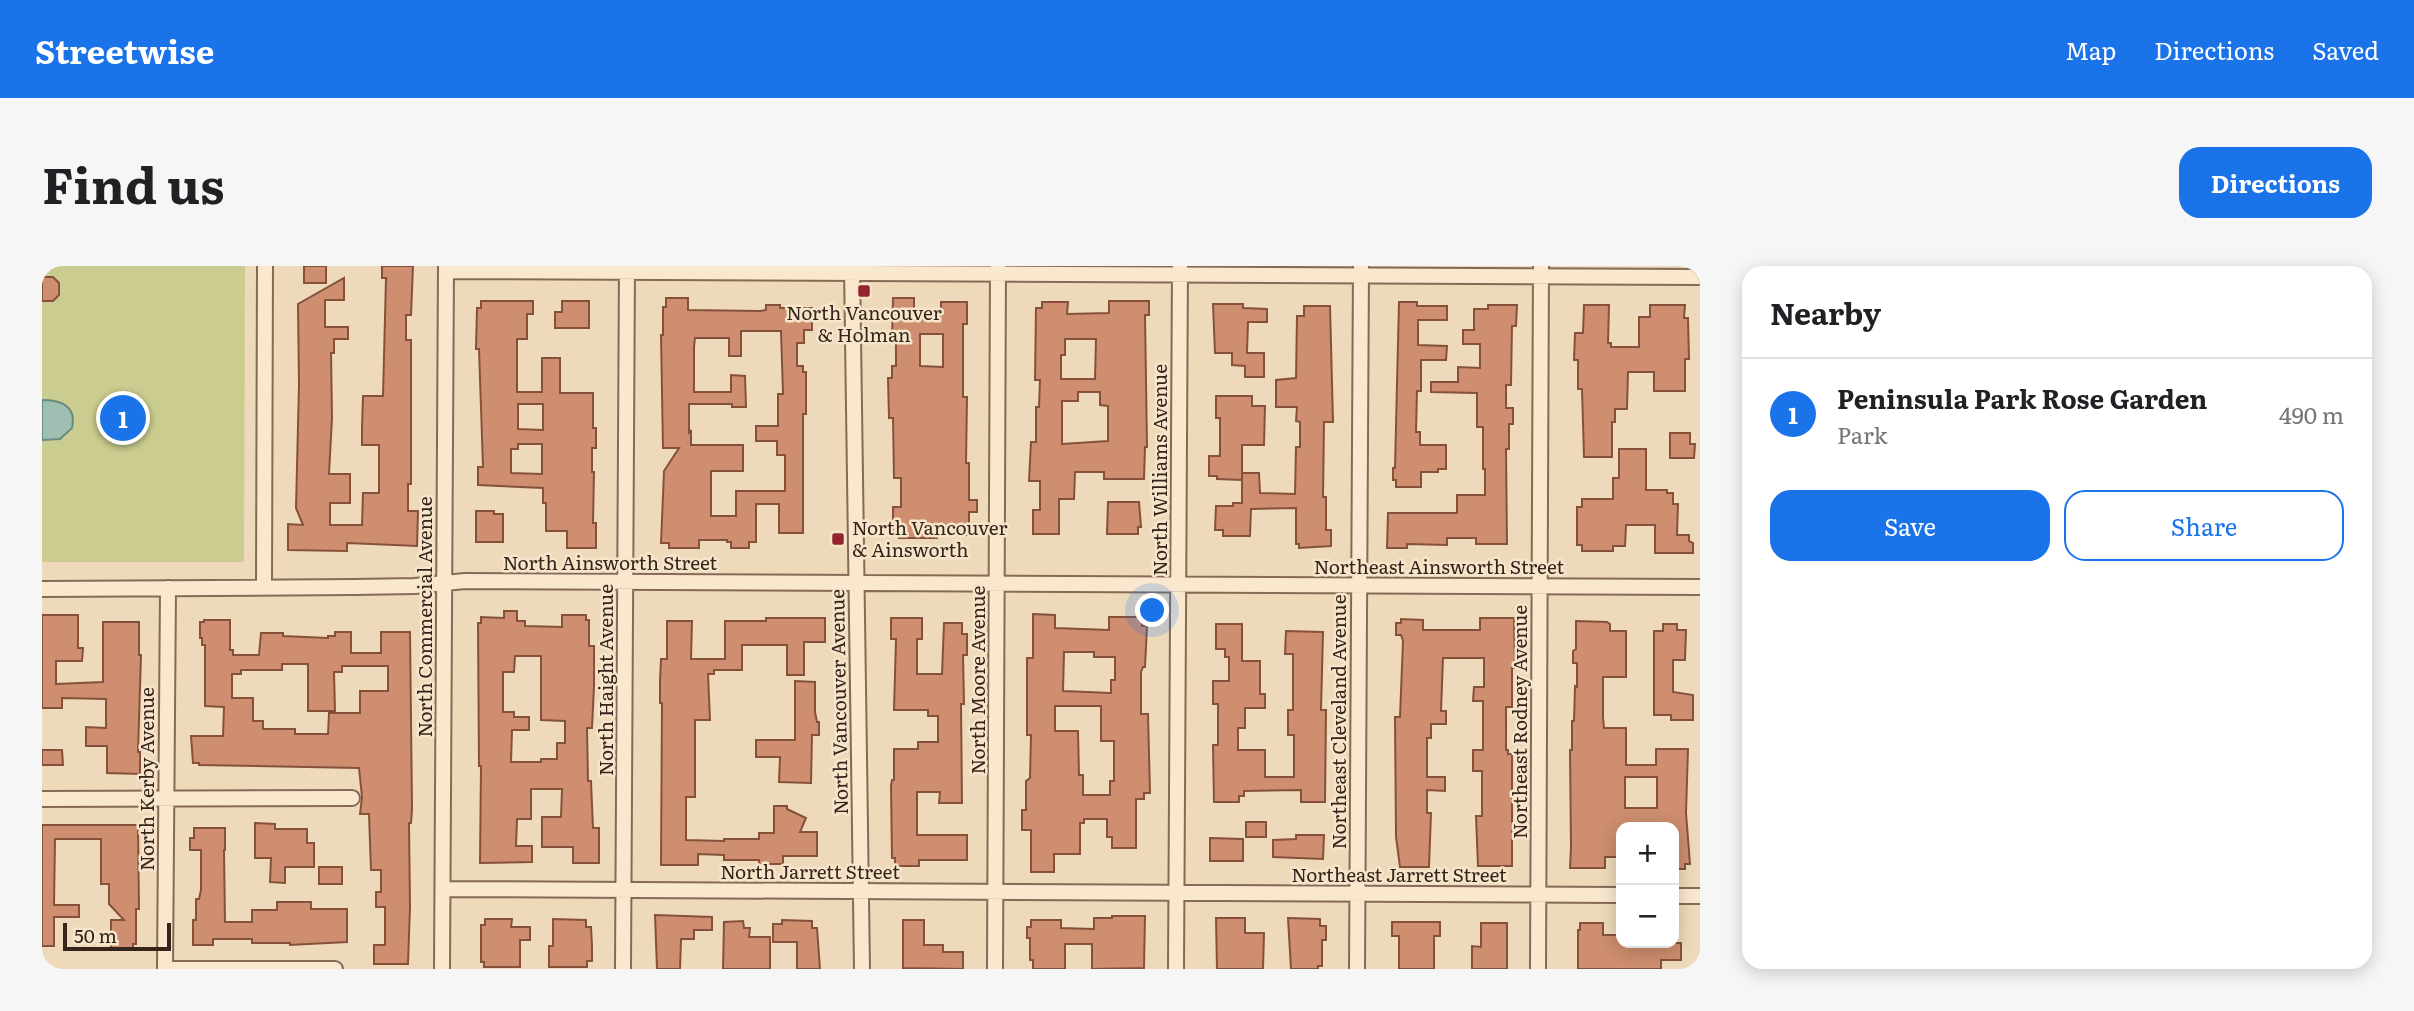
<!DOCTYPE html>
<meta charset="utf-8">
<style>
:root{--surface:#fff;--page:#f6f6f6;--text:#202124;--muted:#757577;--line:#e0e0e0;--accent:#1a73e8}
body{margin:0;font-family:Literata,serif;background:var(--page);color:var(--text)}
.controls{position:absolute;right:21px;bottom:21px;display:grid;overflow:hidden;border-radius:14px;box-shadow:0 4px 18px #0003}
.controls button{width:63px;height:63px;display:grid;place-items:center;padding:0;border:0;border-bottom:2px solid var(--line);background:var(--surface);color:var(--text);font:35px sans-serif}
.scale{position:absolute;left:21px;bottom:18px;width:108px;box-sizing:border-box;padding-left:7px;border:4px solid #34241a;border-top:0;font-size:19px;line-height:24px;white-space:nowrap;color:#34241a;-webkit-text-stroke:5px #f6e5ca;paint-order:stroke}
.you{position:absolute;left:1111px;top:345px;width:24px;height:24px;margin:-18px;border:5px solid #fff;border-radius:50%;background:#1a73e8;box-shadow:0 0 0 10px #1a73e833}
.badge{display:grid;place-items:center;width:46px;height:46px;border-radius:50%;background:var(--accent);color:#fff;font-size:23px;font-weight:700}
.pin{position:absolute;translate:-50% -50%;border:4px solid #fff;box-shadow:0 2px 7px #0006}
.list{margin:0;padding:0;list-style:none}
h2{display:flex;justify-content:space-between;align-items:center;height:91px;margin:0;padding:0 28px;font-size:30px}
h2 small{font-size:23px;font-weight:400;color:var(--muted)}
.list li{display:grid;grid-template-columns:46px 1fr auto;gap:21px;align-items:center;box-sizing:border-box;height:112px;padding:0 28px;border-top:2px solid var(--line)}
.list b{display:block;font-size:26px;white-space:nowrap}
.list p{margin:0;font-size:23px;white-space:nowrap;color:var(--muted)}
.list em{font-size:23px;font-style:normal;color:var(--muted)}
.actions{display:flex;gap:14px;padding:21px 28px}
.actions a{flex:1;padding:16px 0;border:2px solid var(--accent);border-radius:21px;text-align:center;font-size:24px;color:var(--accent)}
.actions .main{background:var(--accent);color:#fff}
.map{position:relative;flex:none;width:1658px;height:703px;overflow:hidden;border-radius:21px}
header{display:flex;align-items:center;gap:42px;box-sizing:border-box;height:98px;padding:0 35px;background:var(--accent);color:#fff}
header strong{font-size:33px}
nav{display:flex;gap:38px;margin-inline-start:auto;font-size:24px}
.intro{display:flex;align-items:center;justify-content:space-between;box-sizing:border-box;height:168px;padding:0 42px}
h1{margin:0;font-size:49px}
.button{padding:18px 32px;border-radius:21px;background:var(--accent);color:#fff;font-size:24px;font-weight:700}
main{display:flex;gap:42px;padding:0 42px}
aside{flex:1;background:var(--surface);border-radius:21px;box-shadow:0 4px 18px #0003}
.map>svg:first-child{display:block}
.green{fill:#cbcc8f}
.water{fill:#9fbfb2;stroke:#678c7f;stroke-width:2}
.building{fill:#ce8e6f;stroke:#85513a;stroke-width:2;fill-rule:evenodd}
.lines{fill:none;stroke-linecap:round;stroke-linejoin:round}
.minor-casing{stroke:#856a55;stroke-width:18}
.minor{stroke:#f9e8ce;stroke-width:14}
.poi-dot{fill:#95232f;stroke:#f6e5ca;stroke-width:2.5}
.labels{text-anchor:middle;stroke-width:5;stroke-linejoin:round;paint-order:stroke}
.poi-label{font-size:19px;fill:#34241a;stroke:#f6e5ca}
.street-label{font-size:19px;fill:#34241a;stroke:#f6e5ca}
</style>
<header>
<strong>Streetwise</strong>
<nav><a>Map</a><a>Directions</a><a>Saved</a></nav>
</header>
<div class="intro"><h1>Find us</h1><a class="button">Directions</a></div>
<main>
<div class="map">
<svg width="1658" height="703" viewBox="0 0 1658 703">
<rect width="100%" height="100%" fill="#eedabb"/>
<!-- green -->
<path class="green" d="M0,0h203l-1,296h-202z"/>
<!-- water -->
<path class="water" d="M0,134c19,0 35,6 30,28l-12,11 -18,1z"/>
<!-- building -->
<path class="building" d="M262,0h22v17h-22z
M340,0h31l-2,49h-5v25h5v144h-3v27h10l-1,35 -70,-3v8l-59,-1v-26l15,1 -7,-17 3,-123 -1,-81 46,-26v22h-19v27h23v12h-14v14h-3l1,65 -3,56h21v29h-20v22h32l1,-32h16v-48h-17v-17l1,-32h20l3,-118h-4z
M0,11h11l6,6v12l-6,6h-11z
M624,32h22v12l72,1 6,-1v-5h14v3h32v22h-8v13h-7v23h6v6h3v42h-3v119h-24v-29h-23v38h-7v6h-18v-6h-4v-2h-28v8h-30v-5h-8l3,-72 15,-23h-16l-2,-113h2v-28h3zM699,65h40l2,63h-5v32h-22v15h21v14h8v36h-49v25h-25v-45h32v-26h-52v-15l-2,4v-30h43v3h14l-1,-31 -14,-1v17h-37v-45l1,-9h34v18h12z
M851,32h21v15h27v-11h26v22h-4v73h4l-1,66h3v37h8v12h-8v23h-32v3h-38v-3l-6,-2v-26h8v-29h-7l-1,-60h-4l-1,-40h4v-12h4v-26h-4zM878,68h23v33l-23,-1z
M439,35h52v13h-6v25h-10v53h25v-34h18v35h33v35h3v20h-4v24h2l-1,51h3v25h-29v-17h-21v-28h-3v-15l-65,-3v-18h5l-4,-118h-3l1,-41h4zM476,138h25v26l-25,-1zM476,178h24v30l-31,-1v-24h7z
M520,35h27v27h-34v-16h7z
M1067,35h40v14h-4l2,132h-2l-1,32h-40v-7h-29l-1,27h-15v35h-26v-24h7v-29h-11l2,-39h5v-35h3l1,-27h-5l1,-72h6v-6h26l-1,12 42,-1zM1023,73h31l-1,40h-34v-24h4zM1036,126h22v13l8,1v35l-46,3v-43h16z
M1357,36h18v4h30v14h-29v25l29,1 -1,14h-25v31h-4l-1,41h4v13h26v24h-8v3h-17v15h-25v-7h-3v-12h2z
M1171,38h30v4l24,1v13h-19l-1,31h17v24h-19v-11l-13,-1v-12h-17z
M1446,39h29l-1,21h-4l-1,59h-5v23h7v16h-4v25h-3l1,95h-31v-6h-29v7l-40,-1v4h-20l1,-35h69v-18h28v-26h-2v-42h-6v-34l-46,-1v-10h27v-15l22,1v-24h-17v-14h11v-21h14z
M1542,39h25l-1,38h3v4h28v-30h11v-12h35l-1,13h4l1,41h-4v32h-31v-19h-26l-1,37h-12v13h-3v35h-28l-2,-68h-4v-29h-4l1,-27h8z
M1262,40h26l3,116h-9l-1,75h3v33h5v16l-32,2v-4h-3v-36l-45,1 -1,27h-27v-6h-8l1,-24h17v-3h9v-30h17l1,20 35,1 1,-47h4v-25l-4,-1 1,-14h-21v-27l20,-2 1,-62h7z
M1174,130h36v10h13l-1,39h-22v35l-25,-1v-3h-8v-20h11v-38h-4z
M1628,167h20v11h5l-1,14h-24z
M1577,183h27v41h21v3h6v11h5l-1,31h12v6l4,2v10h-38v-28h-29l-1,21h-12v5h-31v-6h-5v-38h5v-8h31v-21h6z
M1066,236h31l2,25h-3v7h-31z
M434,245h18v3h9v28h-27z
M462,345h13v10h8v5l37,1v-12h24v5h3v26h5v40l-2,42h-5l1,53h3l2,47h6v35h-26v-16h-31v-30h19l1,-28h-31v30h-14l-1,27h16v16l-52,1 1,-97h-2l-1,-143h3v-6l23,1zM473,390h26v64l24,1v22h-8v16h-16v3h-30l1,-32h17v-13h-15v-5h-11v-40h11z
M991,348l22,1v13l54,2v-13h33v9h5l-2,41h-2l-2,5v42h7l2,79h-6v6h-8v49h-24v-11h-5v-18h-23v4h-4v31h-26v18h-23v-42h-9v-20h4v-29l4,-3 1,-43h-4v-77h6zM1022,386h30v5h21v23h-4v13l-48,-2zM1013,440h46v35h13v40h-4v14h-27v-20h-4l-1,-44h-23z
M0,349h36v33h5l-1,13h-26v23l47,-2v-60h36v33h2l-3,97h2v22l-33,-1v-27h-21v-19l20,1v-29l-44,-1v10h-20z
M724,352h59v24h-21v33h-17v-30h-45v25h-28v4h-6l2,46h-15v77h-9v43l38,1v-2h35v-6h15v-27h13v3l19,9 -6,14h17v24h-34v8h-24v-4h-35v-5l-26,-1v11h-37l1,-162h-2v-21l1,-23h6v-38h25l-1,38h34v-38h41z
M849,352h31v21h-5v35h25l2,-51h18v11h5v21h-4l1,49h-3l1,99h-23l1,-11h-23v43h50v25h-48v6h-24v-8h-3l-1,-72 1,-6h2v-31h24v-7h20v-26h-10v-6h-34l2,-71h-5z
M1438,352h34l1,50h-3v39h-6v43h2v4h4v112h-34l-2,-50h6v-45h-9v-21h10v-49h-10l1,-14h10v-29h-41l-2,53h5v13h-15v14h-4v39h18v14l-18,-1v23h4l-2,54h-29l-4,-30 -1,-120h5l3,-76 -2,-6h-5v-12h5v-4l22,1v10h57z
M162,354h26v30h3v5h26l2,-22h22v3l45,2v-2h7v-4h16v21h30v-21h29l2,177 -1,14h-2l1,84 -2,57h-34v-19h11v-38h-9v-15h5v-22h-10l-2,-56h-9l2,-17 -3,-29 -160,-3v-2h-6l-2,-27h32l1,-29 -19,-1v-61h-3v-7h-2v-16h4zM240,398h26v47h27l-1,-39h8v-6h46v25h-28v22h-31l-1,21h-33v-5h-32v-8h-10v-23h-21v-24h9v-4h41z
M1534,355l31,1 3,2v7h16v46h-23v40l1,11h22v37h30v-16h32l-2,64 4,51h-5v5h-11v-42h-53v30h-16v11h-35l1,-21 -1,-97h2v-29h2l1,-35 2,1v-24h-4v-12l3,-2zM1583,511h32v31h-32z
M1174,358h26v37h18v33h5v14h-20v20h-7v22h27v27h29v-42h-6v-25h5v-56h-8l1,-23 37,1 -2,78h5l-1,92h-24v-12l-57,1v5h-5v6h-25l-1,-57h5v-41h-5v-23h16v-24h-4v-8h-9z
M1621,358h14v6h9l-1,30h-12v32l20,3v25h-22v-5h-17v-84h9z
M753,415l20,1v30l2,10h2v13h-7l-1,48 -32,-1 1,-25h-24v-17h39z
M0,484h20l1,15h-21z
M1204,556h20v15h-20z
M213,557l20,1v5h32v14h7v24h-29v16l-15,-1 1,-24h-16z
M0,559h96l1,84h-3v35h-3v5h-22v-29h13l-15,-16v-20h-8v-45h-46l-1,66h25v12h-25v29h-12z
M152,562h31v22h-1l1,72h27v-12h25v-8h34v7h36v33l-57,3v-2h-38v-4h-39v6h-20v-25h3v-21h3l2,-9v-40h-11v-12h4z
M1254,569h28l-1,24 -50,-2v-17l23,-1z
M1168,572l33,1v22h-33z
M277,601h23v17h-23z
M613,649l57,2v13h-18v9h-13l-1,30h-23z
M1070,650h33l-1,52 -52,1v-25h-27v25h-32v-9h-3v-22h-3v-11h4v-7h30v8l33,1v-11h18z
M1174,652h29v15h19l-1,36h-46z
M1246,652l32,1v7h6v14h-4v26h-4v3h-27z
M443,653h27l-1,8h19v13h-10v27h-36v-5h-3v-37h4z
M511,653l33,1v7h5l1,19v15h-5v6h-38v-21h4z
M740,654l30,1v7h5l3,41h-23v-27h-24v-18h9z
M861,654h21v25h19v7h20v17l-60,-1z
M701,655l1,7h6l-1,9h21v32h-47l1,-47z
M1350,656h48v14h-6v33h-35v-33h-7z
M1439,657h26v46h-35v-23l9,1z
M1538,657h23v12h18v8h60v17h-20v9h-83v-39h2z"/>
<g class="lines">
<defs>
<path id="minor" d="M810,0l10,703
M404,5l1254,6
M222,321l1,-321
M0,323l312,-2 61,-1 50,-5 1235,6
M0,533l310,-1
M401,623l1178,6
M1632,630h26
M123,703l3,-381
M123,703h170
M400,703l4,-703
M581,703l4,-703
M953,703l3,-702
M1134,703l4,-702
M1315,703l4,-702
M1496,703l3,-703"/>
</defs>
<!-- minor casing -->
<use href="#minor" class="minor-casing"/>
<!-- minor -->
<use href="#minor" class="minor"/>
</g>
<!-- markers -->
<g class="poi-dot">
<rect x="815" y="18" width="14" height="14" rx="3.5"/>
<rect x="789" y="266" width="14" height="14" rx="3.5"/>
</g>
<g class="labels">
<!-- poi labels -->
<g class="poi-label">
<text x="822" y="54">North Vancouver<tspan x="822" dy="22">&amp; Holman</tspan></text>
<text x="810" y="269" text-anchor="start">North Vancouver<tspan x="810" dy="22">&amp; Ainsworth</tspan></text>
</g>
<!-- street labels -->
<g class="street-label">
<text transform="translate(1118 204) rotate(-90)" y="7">North Williams Avenue</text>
<text x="568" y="304">North Ainsworth Street</text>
<text x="1397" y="308">Northeast Ainsworth Street</text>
<text transform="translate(383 351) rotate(-90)" y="7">North Commercial Avenue</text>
<text transform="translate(564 414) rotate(-90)" y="7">North Haight Avenue</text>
<text transform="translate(936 414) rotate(-90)" y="7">North Moore Avenue</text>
<text transform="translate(797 436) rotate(-91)" y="7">North Vancouver Avenue</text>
<text transform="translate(1297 456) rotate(-90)" y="7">Northeast Cleveland Avenue</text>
<text transform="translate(1478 456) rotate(-90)" y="7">Northeast Rodney Avenue</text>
<text transform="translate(105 513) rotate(-90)" y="7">North Kerby Avenue</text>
<text x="768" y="613">North Jarrett Street</text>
<text x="1357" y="616">Northeast Jarrett Street</text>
</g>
</g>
</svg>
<div class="controls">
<button>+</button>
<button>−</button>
</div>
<div class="scale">50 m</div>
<div class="you"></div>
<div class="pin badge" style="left:81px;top:152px">1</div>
</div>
<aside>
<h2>Nearby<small></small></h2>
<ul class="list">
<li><span class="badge">1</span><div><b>Peninsula Park Rose Garden</b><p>Park</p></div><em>490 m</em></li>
</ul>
<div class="actions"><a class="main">Save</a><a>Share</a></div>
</aside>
</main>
